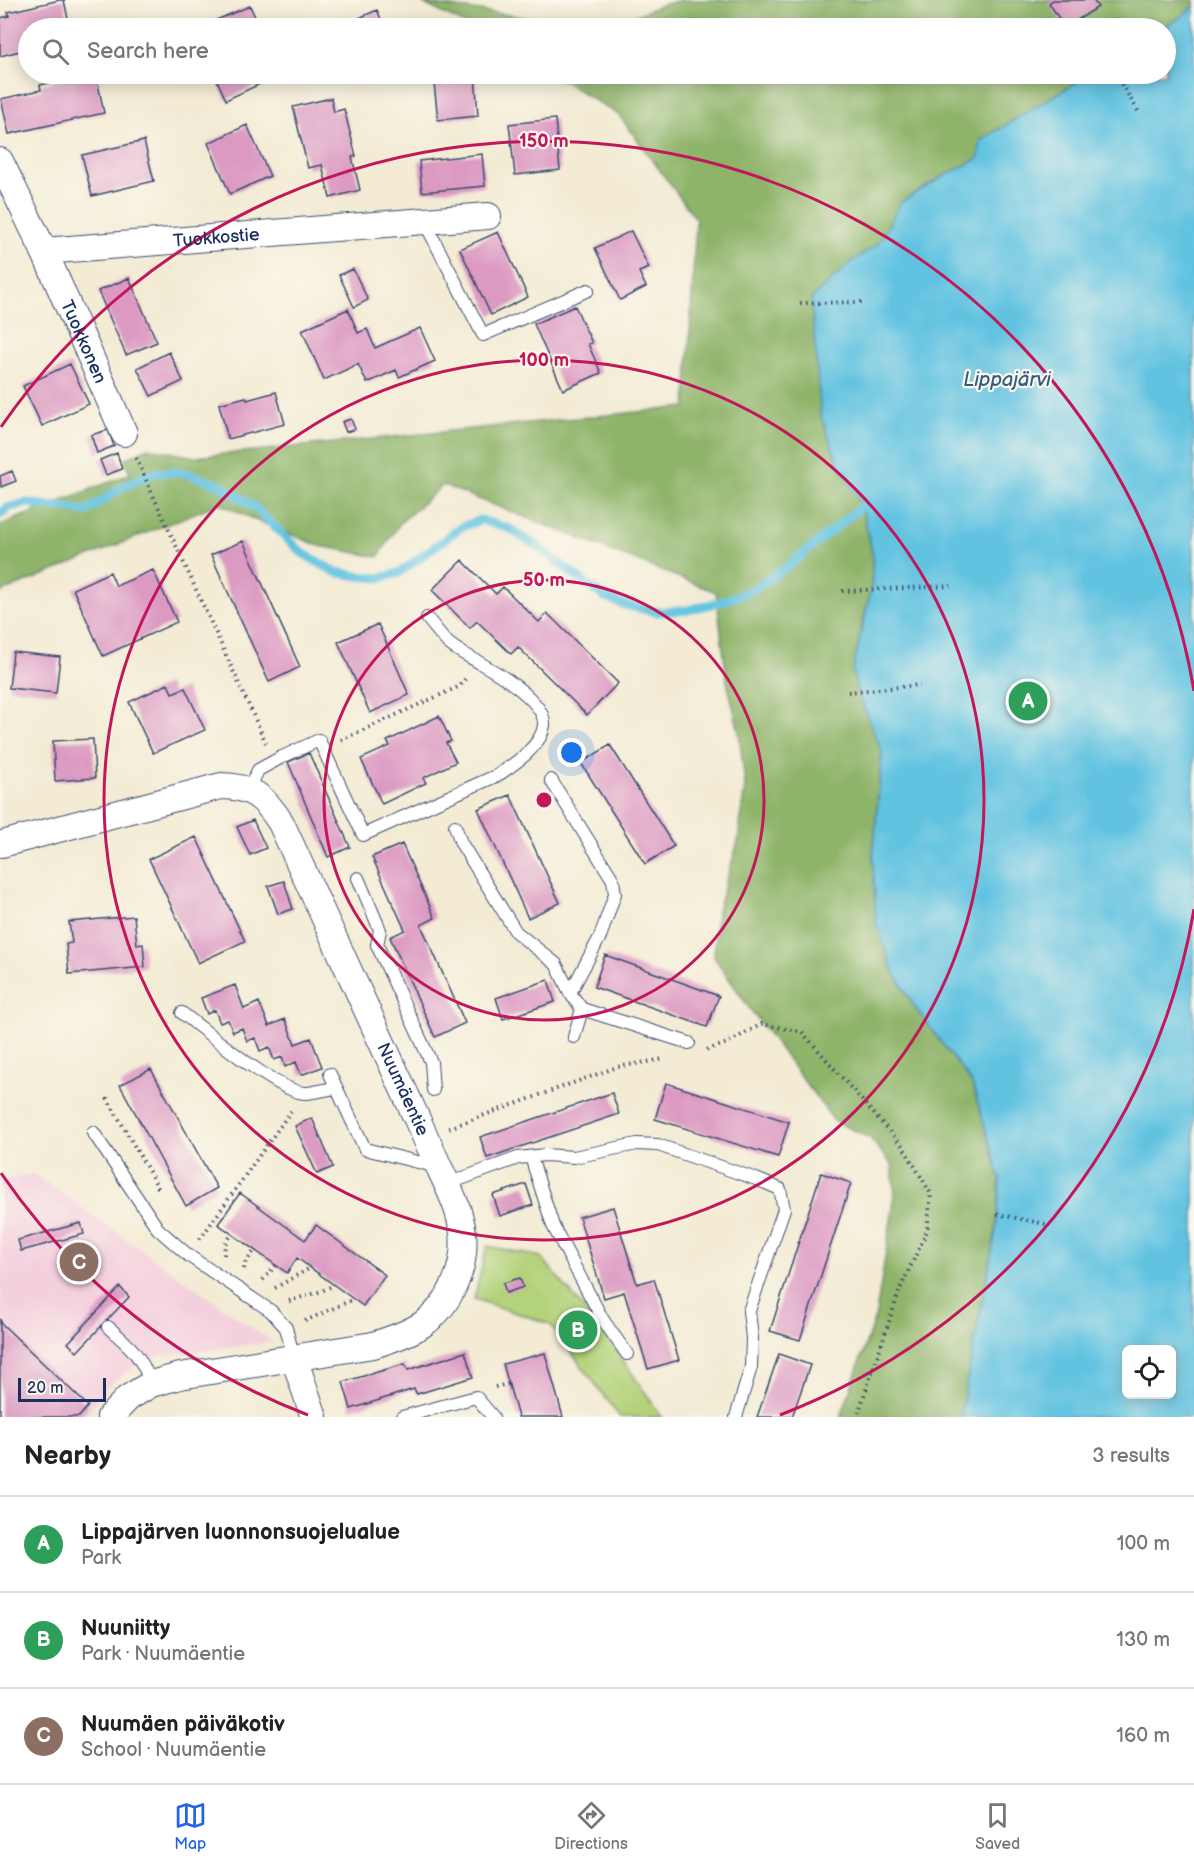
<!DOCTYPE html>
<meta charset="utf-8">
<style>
:root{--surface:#fff;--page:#f2f2f2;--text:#222;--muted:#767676;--line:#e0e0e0;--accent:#2563eb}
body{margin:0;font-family:"Balsamiq Sans",sans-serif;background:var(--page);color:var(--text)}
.controls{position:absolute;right:18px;bottom:18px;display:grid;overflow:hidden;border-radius:9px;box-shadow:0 3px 15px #0003}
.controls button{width:54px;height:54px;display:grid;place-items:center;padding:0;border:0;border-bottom:2px solid var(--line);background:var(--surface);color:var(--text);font:30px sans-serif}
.scale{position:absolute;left:18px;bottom:15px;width:88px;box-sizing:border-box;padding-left:6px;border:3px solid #1b2f5e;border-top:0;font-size:16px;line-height:21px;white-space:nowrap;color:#1b2f5e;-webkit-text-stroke:4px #fbf7ec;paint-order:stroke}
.you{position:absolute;left:572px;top:753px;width:21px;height:21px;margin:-15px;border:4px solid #fff;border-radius:50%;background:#1a73e8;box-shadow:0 0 0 9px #1a73e833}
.badge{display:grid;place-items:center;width:39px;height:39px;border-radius:50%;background:var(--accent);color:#fff;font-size:20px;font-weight:700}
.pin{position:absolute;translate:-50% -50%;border:3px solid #fff;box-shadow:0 2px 6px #0006}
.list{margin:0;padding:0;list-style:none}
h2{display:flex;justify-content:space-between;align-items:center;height:78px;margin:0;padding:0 24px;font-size:26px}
h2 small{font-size:20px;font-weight:400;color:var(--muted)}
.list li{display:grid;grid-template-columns:39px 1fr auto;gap:18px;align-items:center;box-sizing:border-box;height:96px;padding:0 24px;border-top:2px solid var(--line)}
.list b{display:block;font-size:22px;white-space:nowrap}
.list p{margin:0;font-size:20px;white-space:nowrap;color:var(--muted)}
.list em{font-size:20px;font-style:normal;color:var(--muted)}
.icon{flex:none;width:33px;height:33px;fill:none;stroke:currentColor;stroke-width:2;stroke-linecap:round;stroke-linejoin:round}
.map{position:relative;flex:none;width:1194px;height:1417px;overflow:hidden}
.search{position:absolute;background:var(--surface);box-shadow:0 3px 15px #0003;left:18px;right:18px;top:18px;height:66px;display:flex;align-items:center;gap:15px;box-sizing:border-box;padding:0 21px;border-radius:33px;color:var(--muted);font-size:22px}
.sheet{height:366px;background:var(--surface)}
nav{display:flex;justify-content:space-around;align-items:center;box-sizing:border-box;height:84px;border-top:2px solid var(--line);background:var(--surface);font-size:16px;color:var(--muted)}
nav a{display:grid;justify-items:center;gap:3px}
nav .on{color:var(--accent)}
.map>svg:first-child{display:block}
.built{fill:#f4cfde}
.green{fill:#b3d279;stroke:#67806c;stroke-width:1.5}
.forest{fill:#8eb469;stroke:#547264;stroke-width:1.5}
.water{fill:#62c3e1;stroke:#3e79a0;stroke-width:1.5;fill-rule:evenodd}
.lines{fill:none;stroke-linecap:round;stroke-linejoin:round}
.stream{stroke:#62c3e1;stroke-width:9}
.building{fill:#dc9ac2}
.lane-casing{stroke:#3b4b70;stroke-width:14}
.street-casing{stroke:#3b4b70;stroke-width:28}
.path{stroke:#3b4b70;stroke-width:4;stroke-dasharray:1.5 4.5;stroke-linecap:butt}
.lane{stroke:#fff;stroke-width:12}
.street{stroke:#fff;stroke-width:26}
.ring{fill:none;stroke:#c2185b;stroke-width:3}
.labels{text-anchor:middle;stroke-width:4.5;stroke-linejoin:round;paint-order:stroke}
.street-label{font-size:18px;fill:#1b2f5e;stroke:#fbf7ec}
.water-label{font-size:20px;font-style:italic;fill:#305b85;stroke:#fbf7ec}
.centre{fill:#c2185b;stroke:#fbf7ec;stroke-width:3}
.ring-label{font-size:18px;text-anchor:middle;font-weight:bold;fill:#c2185b;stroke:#fbf7ec;stroke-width:4.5;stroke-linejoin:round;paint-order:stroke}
</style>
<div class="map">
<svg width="1194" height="1417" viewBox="0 0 1194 1417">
<rect width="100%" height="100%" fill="#fbf7ec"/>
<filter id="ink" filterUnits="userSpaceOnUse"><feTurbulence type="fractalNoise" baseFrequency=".0167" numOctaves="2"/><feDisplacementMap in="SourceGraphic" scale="12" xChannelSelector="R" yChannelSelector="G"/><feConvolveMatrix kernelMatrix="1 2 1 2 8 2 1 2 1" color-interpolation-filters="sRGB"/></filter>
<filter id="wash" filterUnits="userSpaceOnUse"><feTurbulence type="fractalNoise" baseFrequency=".008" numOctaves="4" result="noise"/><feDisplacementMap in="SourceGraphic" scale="24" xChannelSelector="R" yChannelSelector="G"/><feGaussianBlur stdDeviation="1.35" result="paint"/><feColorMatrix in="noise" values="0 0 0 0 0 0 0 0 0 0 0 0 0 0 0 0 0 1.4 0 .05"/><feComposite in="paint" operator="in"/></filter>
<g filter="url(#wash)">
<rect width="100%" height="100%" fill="#f3ebd4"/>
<!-- built -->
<path class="built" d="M34,1174l238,168 -113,14 -27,12 -25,19 -23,30h-84v-236z"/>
<!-- green -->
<path class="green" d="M487,1246l54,11 66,80 55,80h-42l-70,-93 -76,-25z"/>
<!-- forest -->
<path class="forest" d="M681,0h513v6l-13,11 -18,11h-690l-51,-25 182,25 55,-22z
M552,74h538l-109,66 -2,19 -35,17 -43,26 -23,42 -24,16 -43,39 28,166 23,41 11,51 -2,33 -10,40 -5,58 26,64 -9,106 20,112 21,36 58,77 28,95 -3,47 -37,192h-119l35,-103 19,-119 -3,-30 -22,-27 -36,-17 -84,-112 -36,-52 3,-46 21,-69 7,-57 -6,-53 -12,-51 -11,-89 -273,-107 -43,38 -22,34 -58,-11 -58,-23 -43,-20 -219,90v-68l130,-51 -5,-15 23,-11 47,9 491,-50 10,-188 -77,-104z"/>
<!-- water -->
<path class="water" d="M1194,6v1411h-234l37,-192 3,-47 -28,-95 -58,-77 -21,-36 -17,-47 -3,-65 9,-106 -26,-64 -3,-19 18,-79 2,-34 -11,-50 -23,-41 -18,-49 -10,-117 43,-39 24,-16 23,-42 43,-26 34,-17 3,-19 109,-66h76v-46h-3l18,-11zM1126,1350h46v44h-46z"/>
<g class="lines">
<!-- stream -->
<path class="stream" d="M0,515l7,-7 19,-5 61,8 37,-25 30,-13 28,-1 39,13 33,22 48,46 33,19 23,4 21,2 20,-5 62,-46 20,-7 27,8 30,19 66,50 21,8 32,7 31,-2 35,-9 25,-9 39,-25 75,-61"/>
</g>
<g id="blocks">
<!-- building -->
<path class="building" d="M60,0h4l6,28h-42v21l-28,7v-38l9,-2 -1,-4z
M1053,0h40l5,7 -33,21 -16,-25z
M250,6l10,22h-63z
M377,10l8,18h-45l-1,-1z
M91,74h5l8,39 -95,21 -8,-35 40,-9 -1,-5z
M214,74h41l5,10 -34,16z
M433,74h42l3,42 -40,4z
M331,98l3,14 10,-3 12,47 -4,1 8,33 -30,8 -8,-33 -14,3 -15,-61z
M555,119l5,51 -45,5 -6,-51z
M247,125l23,51 -40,18 -22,-51z
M144,141l10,40 -62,15 -10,-41z
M482,154l3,32 -63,6 -3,-31z
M631,231l18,37 -10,4 7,15 -26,13 -25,-52z
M498,232l30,65 -37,18 -31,-66z
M353,269l15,31 -14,7 -15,-32z
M129,278l28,64 -31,13 -28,-64z
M575,306l17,37 -4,1 13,29 -38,17 -29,-66z
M348,309l10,24 9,-4 8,19 45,-20 15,33 -36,16 -3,-7 -29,13 -9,-19 -34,16 -22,-50z
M169,352l14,29 -32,15 -14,-28z
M70,364l19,40 -47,22 -19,-40z
M276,392l9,32 -57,15 -9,-35 27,-7 1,3z
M351,419l4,10 -9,3 -4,-10z
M108,430l6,16 -17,7 -6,-18z
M117,453l5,16 -16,6 -6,-15z
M12,471l4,10 -15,6 -1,-11z
M243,541l57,126 -31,15 -58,-127z
M462,560l34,34 7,-7 36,35 8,-9 71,70 -31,32 -69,-68 -7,7 -34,-33 -7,7 -38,-38z
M153,570l24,52 -74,34 -30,-67 37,-17 6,14z
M378,624l31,71 -39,18 -32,-71z
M13,652l47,5 -4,36 -47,-5z
M168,684l4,9 13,-5 20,42 -52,23 -24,-51z
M439,716l12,25 -5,2 10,19 -33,16 3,5 -44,21 -21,-45 29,-13 -3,-5z
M93,739l2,39 -40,3 -2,-40z
M610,745l64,101 -29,18 -64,-101z
M309,753l41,94 -22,10 -40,-95z
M510,795l50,108 -32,15 -50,-109z
M253,820l13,28 -16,7 -13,-28z
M196,837l49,104 -47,22 -49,-104z
M402,844l33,74 -14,7 44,98 -30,14 -45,-100 15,-7 -33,-73z
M284,881l9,28 -15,5 -10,-28z
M134,916l3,29 6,-1 2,23 -76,7 -3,-30 6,-1 -3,-21z
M605,955l114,41 -12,31 -113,-40z
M548,980l7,22 -52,17 -7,-21z
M235,985l9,24 15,-7 10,24 16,-7 10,25 16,-6 11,29 -21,8 -5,-13 -11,5 -3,-10 -8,3 -5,-13 -9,4 -5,-13 -8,3 -5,-13 -9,4 -5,-12 -8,3 -5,-13 -8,4 -6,-16z
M151,1069l66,119 -31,18 -66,-121z
M666,1083l123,39 -11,35 -123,-38z
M612,1093l7,21 -132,44 -7,-21z
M312,1118l21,49 -16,7 -22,-48z
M821,1173l30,10 -51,157 -30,-9z
M526,1184l7,21 -33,11 -7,-21z
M240,1193l65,47 11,-15 69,50 -22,31 -66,-48 -10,15 -69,-49z
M613,1207l24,77 17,-5 25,81 -31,9 -24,-77 -20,6 -25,-81z
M81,1223l3,11 -63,17 -3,-11z
M520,1278l3,9 -17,6 -3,-10z
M120,1287l9,10 -52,55 -9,-9z
M0,1319l2,5 86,82 -9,11h-79z
M465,1352l8,25 -56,17 -3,-5 -63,20 -8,-27 62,-18 3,6z
M545,1353l18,64h-45l-15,-53z
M779,1354l31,11 -18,52h-35z"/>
</g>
</g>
<g filter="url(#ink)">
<use href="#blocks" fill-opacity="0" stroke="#3b4b70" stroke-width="1.5"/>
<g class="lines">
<defs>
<path id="lane" d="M424,221l59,114 105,-45
M551,780l62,100 2,14 -15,43 -30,56
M249,790l9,-20 24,-13 37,-17 44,95 135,-60c16,-11 44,-29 46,-50 2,-23 -46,-52 -64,-62 -10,-6 -23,-12 -32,-20 -7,-7 -14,-17 -21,-25
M455,826l6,17 55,89 40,32 14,29 12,16 -8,28
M358,878l22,52 -3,15 54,117 2,28
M582,1009l107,34
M182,1013c24,18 95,78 122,80 10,0 22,-4 32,-5
M330,1074l35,75 73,18
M93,1132l65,97 31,27 82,55 15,17 8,30
M531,1157l22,69 50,94 24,34
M447,1184l71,-26 27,-3 29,2 63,-13 21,1 98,34 24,10 4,20 -35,102 3,27 -1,29 -15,50
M108,1327c22,19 33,28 43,57
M402,1417l74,-20 17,20"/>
<g id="street">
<path id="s1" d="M0,161l44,90 444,-35"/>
<path id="s2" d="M44,251l80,182"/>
<path id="s3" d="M2,844l219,-58c31,0 44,12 60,37l158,344c10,21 21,43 24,66 2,18 -1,34 -8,50 -17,40 -43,50 -82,62l-193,31 -29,8 -23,14 -18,19"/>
<path d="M294,1358l20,59"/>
</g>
</defs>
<!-- lane casing -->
<use href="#lane" class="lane-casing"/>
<!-- street casing -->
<use href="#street" class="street-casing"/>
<!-- path -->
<path class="path" d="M1115,74l25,40
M800,303l65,-1
M136,458l130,285
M842,591l109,-5
M848,692l72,-7
M341,740l119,-54 5,-7
M707,1050l20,-7 35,-19 40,8 102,116 27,46 -4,37 -27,58 -43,128
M107,1098l53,93
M449,1128l168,-61 47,-8
M997,1214l53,11
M200,1239l91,-128
M224,1255l1,-11 7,-10
M244,1269l1,-6 10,-13
M263,1280l13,-15
M275,1288l35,-20
M289,1301l33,-10 12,-6
M305,1321l49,-22
M495,1387l13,-3"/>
<!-- lane -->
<use href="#lane" class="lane"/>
<!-- street -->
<use href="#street" class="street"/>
</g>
</g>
<!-- distance rings -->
<g class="ring">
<circle cx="544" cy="800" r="220"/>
<circle cx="544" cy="800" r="440"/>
<path d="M1194 909A659 659 0 0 1 780 1415M308 1415A659 659 0 0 1 1 1173M1 427A659 659 0 0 1 1194 691"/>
</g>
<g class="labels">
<!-- street labels -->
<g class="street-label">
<text dy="6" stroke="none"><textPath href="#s1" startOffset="273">Tuokkostie</textPath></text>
<text dy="6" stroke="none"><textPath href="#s2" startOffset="99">Tuokkonen</textPath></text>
<text dy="6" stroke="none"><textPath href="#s3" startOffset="594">Nuumäentie</textPath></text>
</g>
<!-- water labels -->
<g class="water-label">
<text x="1007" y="386">Lippajärvi</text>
</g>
</g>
<circle cx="544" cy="800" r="9" class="centre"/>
<g class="ring-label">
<text x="544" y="147">150 m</text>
<text x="544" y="366">100 m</text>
<text x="544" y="586">50 m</text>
</g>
</svg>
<div class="controls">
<button><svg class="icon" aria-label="locate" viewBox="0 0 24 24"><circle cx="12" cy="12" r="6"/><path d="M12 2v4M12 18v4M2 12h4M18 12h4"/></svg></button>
</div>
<div class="scale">20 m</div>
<div class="you"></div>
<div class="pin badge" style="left:1028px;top:701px;background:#2e9e5b">A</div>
<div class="pin badge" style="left:578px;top:1330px;background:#2e9e5b">B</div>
<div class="pin badge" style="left:79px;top:1262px;background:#8d6e63">C</div>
<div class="search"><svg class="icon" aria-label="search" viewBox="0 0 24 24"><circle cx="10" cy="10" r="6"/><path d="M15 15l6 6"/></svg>Search here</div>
</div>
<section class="sheet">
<h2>Nearby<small>3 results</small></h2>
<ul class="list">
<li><span class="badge" style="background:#2e9e5b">A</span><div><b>Lippajärven luonnonsuojelualue</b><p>Park</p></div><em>100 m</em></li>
<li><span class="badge" style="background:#2e9e5b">B</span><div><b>Nuuniitty</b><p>Park · Nuumäentie</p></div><em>130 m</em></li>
<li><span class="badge" style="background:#8d6e63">C</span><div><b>Nuumäen päiväkotiv</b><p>School · Nuumäentie</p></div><em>160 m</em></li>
</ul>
</section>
<nav>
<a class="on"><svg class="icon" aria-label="map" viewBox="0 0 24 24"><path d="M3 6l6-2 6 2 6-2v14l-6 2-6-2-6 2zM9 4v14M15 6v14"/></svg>Map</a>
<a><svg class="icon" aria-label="directions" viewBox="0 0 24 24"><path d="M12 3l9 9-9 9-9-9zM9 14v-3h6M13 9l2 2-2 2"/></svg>Directions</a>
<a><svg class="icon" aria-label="saved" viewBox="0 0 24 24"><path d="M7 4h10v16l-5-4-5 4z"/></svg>Saved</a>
</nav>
